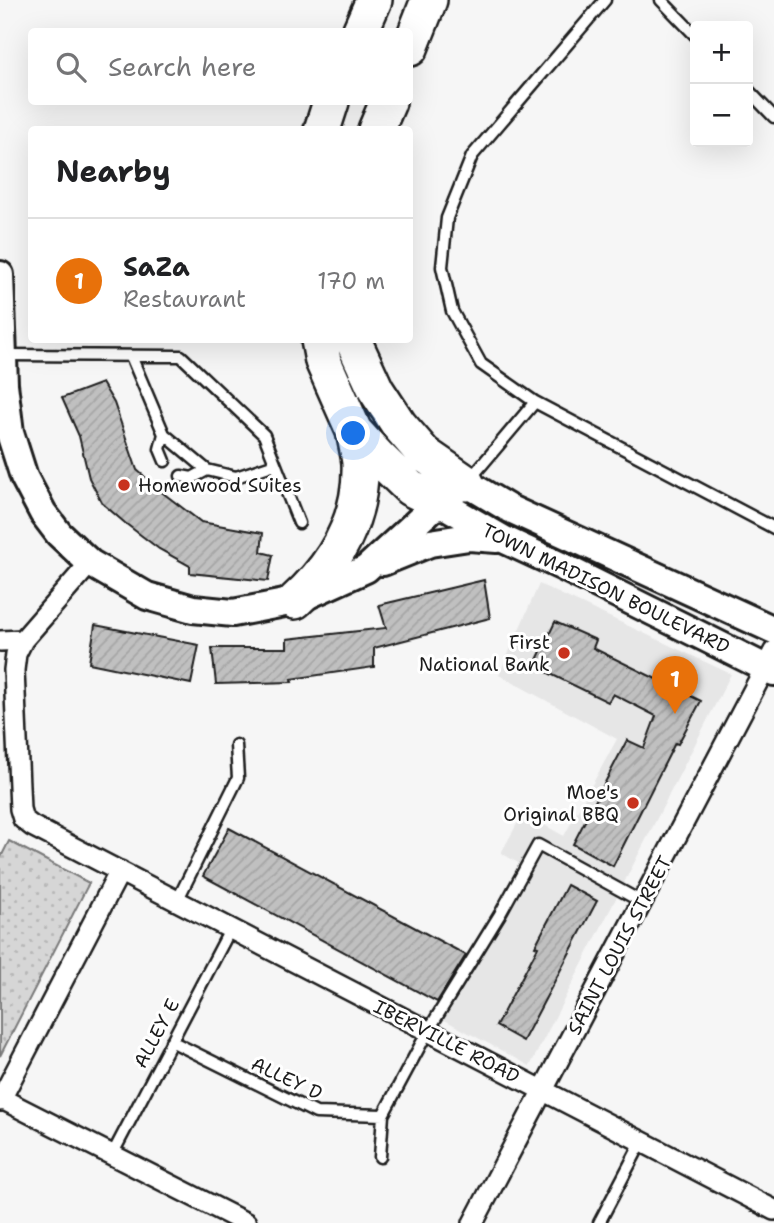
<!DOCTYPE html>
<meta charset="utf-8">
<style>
:root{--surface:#fff;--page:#f2f2f2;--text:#202124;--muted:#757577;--line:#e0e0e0;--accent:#b45309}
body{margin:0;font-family:"Shantell Sans",sans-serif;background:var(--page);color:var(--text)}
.controls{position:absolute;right:21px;top:21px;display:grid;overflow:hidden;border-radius:7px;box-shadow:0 7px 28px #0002}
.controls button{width:63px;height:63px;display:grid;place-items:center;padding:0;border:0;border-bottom:2px solid var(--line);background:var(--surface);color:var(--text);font:35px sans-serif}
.you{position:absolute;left:354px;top:434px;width:24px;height:24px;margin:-18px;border:5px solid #fff;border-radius:50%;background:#1a73e8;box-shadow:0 0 0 10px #1a73e833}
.badge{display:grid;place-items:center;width:46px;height:46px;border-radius:50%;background:var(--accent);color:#fff;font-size:23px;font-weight:700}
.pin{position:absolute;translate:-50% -58px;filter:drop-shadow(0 2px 4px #0008)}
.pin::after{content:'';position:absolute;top:37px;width:24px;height:21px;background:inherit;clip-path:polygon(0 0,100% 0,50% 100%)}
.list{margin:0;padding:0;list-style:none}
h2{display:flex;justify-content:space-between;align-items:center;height:91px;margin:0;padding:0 28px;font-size:30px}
h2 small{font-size:23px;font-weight:400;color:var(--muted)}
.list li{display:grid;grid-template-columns:46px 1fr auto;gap:21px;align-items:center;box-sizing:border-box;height:126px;padding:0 28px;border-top:2px solid var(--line)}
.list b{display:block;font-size:26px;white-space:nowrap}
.list p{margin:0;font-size:23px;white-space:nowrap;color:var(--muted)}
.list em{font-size:23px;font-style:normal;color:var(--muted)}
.icon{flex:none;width:38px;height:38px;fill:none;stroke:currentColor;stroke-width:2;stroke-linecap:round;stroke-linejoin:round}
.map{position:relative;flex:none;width:774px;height:1223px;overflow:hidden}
.search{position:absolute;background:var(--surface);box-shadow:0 7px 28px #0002;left:28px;top:28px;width:385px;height:77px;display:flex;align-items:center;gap:18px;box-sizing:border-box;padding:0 24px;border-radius:7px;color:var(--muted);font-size:26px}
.panel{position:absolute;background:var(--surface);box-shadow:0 7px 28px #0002;left:28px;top:126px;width:385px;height:217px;border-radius:7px}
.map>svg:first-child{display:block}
.built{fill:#e6e6e6}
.park{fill:url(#park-dots);stroke:#797979;stroke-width:2}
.building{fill:url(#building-hatch);stroke:#1c1c1c;stroke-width:2}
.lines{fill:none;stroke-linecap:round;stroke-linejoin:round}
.lane-casing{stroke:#1c1c1c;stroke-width:15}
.street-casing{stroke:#1c1c1c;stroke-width:24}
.secondary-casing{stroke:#1c1c1c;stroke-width:32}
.highway-casing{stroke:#1c1c1c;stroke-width:40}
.lane{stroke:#fff;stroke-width:10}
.street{stroke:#fff;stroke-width:19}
.secondary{stroke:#fff;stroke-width:26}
.highway{stroke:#fff;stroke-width:35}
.poi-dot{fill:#c8321e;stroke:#fff;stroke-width:2.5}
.labels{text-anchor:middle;stroke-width:6;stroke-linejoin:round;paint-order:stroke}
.poi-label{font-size:19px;fill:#1c1c1c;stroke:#fff;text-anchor:end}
.street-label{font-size:19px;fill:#1c1c1c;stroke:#fff}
</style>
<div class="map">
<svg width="774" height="1223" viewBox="0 0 774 1223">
<defs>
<pattern id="park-dots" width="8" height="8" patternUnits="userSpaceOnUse" patternTransform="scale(1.75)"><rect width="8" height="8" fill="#d6d6d6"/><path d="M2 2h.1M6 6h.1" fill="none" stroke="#b7b7b7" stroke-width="1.8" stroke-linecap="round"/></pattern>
<pattern id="building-hatch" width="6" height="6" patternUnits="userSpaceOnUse" patternTransform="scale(1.75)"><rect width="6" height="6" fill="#c0c0c0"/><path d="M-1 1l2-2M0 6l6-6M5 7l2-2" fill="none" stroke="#a4a4a4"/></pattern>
</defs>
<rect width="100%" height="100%" fill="#f6f6f6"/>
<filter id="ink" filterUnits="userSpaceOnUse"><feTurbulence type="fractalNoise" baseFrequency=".0143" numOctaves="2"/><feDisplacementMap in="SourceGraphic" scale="14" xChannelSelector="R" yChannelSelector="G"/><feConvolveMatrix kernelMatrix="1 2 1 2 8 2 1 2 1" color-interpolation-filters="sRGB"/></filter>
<g filter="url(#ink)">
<!-- built -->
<path class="built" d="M539,584l192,90 -201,392 -91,-49 81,-153 -19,-11 22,-40 41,23 53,-97 -118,-64z"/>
<!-- park -->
<path class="park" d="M9,841l80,42 -89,173v-197z"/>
<!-- building -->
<path class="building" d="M102,383l12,20 23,67 26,23 38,29 62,11 -2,19 12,3 -5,26 -78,-8v-7l-31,-17 -34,-26 -23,-20 -13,-25 -10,-42 -17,-38z
M484,580l6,38 -116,30v19l-83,12 1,3 -76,2 -4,-36h75v-9l99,-11 -7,-23z
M555,622l41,18 -3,8 108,53 -23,43 -3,-1 -62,123 -40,-22 54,-104 17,8 12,-32 -43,-22 -5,8 -74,-36z
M95,625l104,20 -8,39 -102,-21z
M229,828l237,127 -29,47 -234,-126z
M567,885l30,16 -74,140 -27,-15 42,-79 -3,-1z"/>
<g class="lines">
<defs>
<path id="lane" d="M605,0l-133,156 -25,62 -5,49 10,44 29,53 54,38 239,126
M661,0l34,35
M748,90l26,27
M3,355l178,1 83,79 35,88
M131,356l33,78 43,36 29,7 39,-13
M164,434l-4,15 5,12
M181,476l11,2 15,-8
M470,479l65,-77
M177,901l61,-123 -2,-33
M171,1041l145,72 67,2 45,-84 72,-117 38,-69 104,57
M112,1155l119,-227
M380,1157l3,-42
M599,1223l43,-82"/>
<path id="street" d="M90,563l-67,77 -7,14 -2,16 6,139 3,10 9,7 742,384
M0,641l23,-1
M0,1098l246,125
M0,1101l120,-230
M473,1223l301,-572"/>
<path id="secondary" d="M0,275l4,109 6,49 14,44 19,36 16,21 31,29 57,33 46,13 40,4 62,-12 71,-32 73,-67 27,-19 42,25 266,122
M439,502l64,37 56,26 215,107
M383,562l47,-19 39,-6 28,2"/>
<path id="highway" d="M360,32l14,-32
M410,48l19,-48
M322,130l9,-28
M376,130l12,-28
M319,340l4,21 31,70 24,26 32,31 29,14
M353,340l23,50 23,35 25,29 42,29
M295,601c40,-36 67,-82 65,-138 -1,-10 -4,-21 -6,-32"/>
</defs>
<!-- lane casing -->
<use href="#lane" class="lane-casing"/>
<!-- street casing -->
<use href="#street" class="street-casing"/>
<!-- secondary casing -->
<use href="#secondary" class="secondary-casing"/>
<!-- highway casing -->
<use href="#highway" class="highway-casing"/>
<!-- lane -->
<use href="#lane" class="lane"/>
<!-- street -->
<use href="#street" class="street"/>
<!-- secondary -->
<use href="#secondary" class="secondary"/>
<!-- highway -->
<use href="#highway" class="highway"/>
</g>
</g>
<!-- markers -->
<g class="poi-dot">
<circle cx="124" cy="485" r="7"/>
<circle cx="564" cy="653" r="7"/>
<circle cx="633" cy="803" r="7"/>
</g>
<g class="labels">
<!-- poi labels -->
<g class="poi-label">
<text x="138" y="492" text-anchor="start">Homewood Suites</text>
<text x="550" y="649">First<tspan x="550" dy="22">National Bank</tspan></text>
<text x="619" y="799">Moe's<tspan x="619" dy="22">Original BBQ</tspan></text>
</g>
<!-- street labels -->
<g class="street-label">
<text transform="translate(606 588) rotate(26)" y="7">TOWN MADISON BOULEVARD</text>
<text transform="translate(619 945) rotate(-62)" y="7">SAINT LOUIS STREET</text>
<text transform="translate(156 1033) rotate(-62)" y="7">ALLEY E</text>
<text transform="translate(447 1041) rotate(27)" y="7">IBERVILLE ROAD</text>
<text transform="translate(287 1078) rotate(25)" y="7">ALLEY D</text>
</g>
</g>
</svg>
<div class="controls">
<button>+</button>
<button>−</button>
</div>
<div class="you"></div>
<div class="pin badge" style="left:675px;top:714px;background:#e8710a">1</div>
<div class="search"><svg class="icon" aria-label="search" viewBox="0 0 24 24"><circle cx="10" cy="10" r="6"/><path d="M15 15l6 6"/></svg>Search here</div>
<section class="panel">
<h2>Nearby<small></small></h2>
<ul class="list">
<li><span class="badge" style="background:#e8710a">1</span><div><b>SaZa</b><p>Restaurant</p></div><em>170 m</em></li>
</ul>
</section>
</div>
